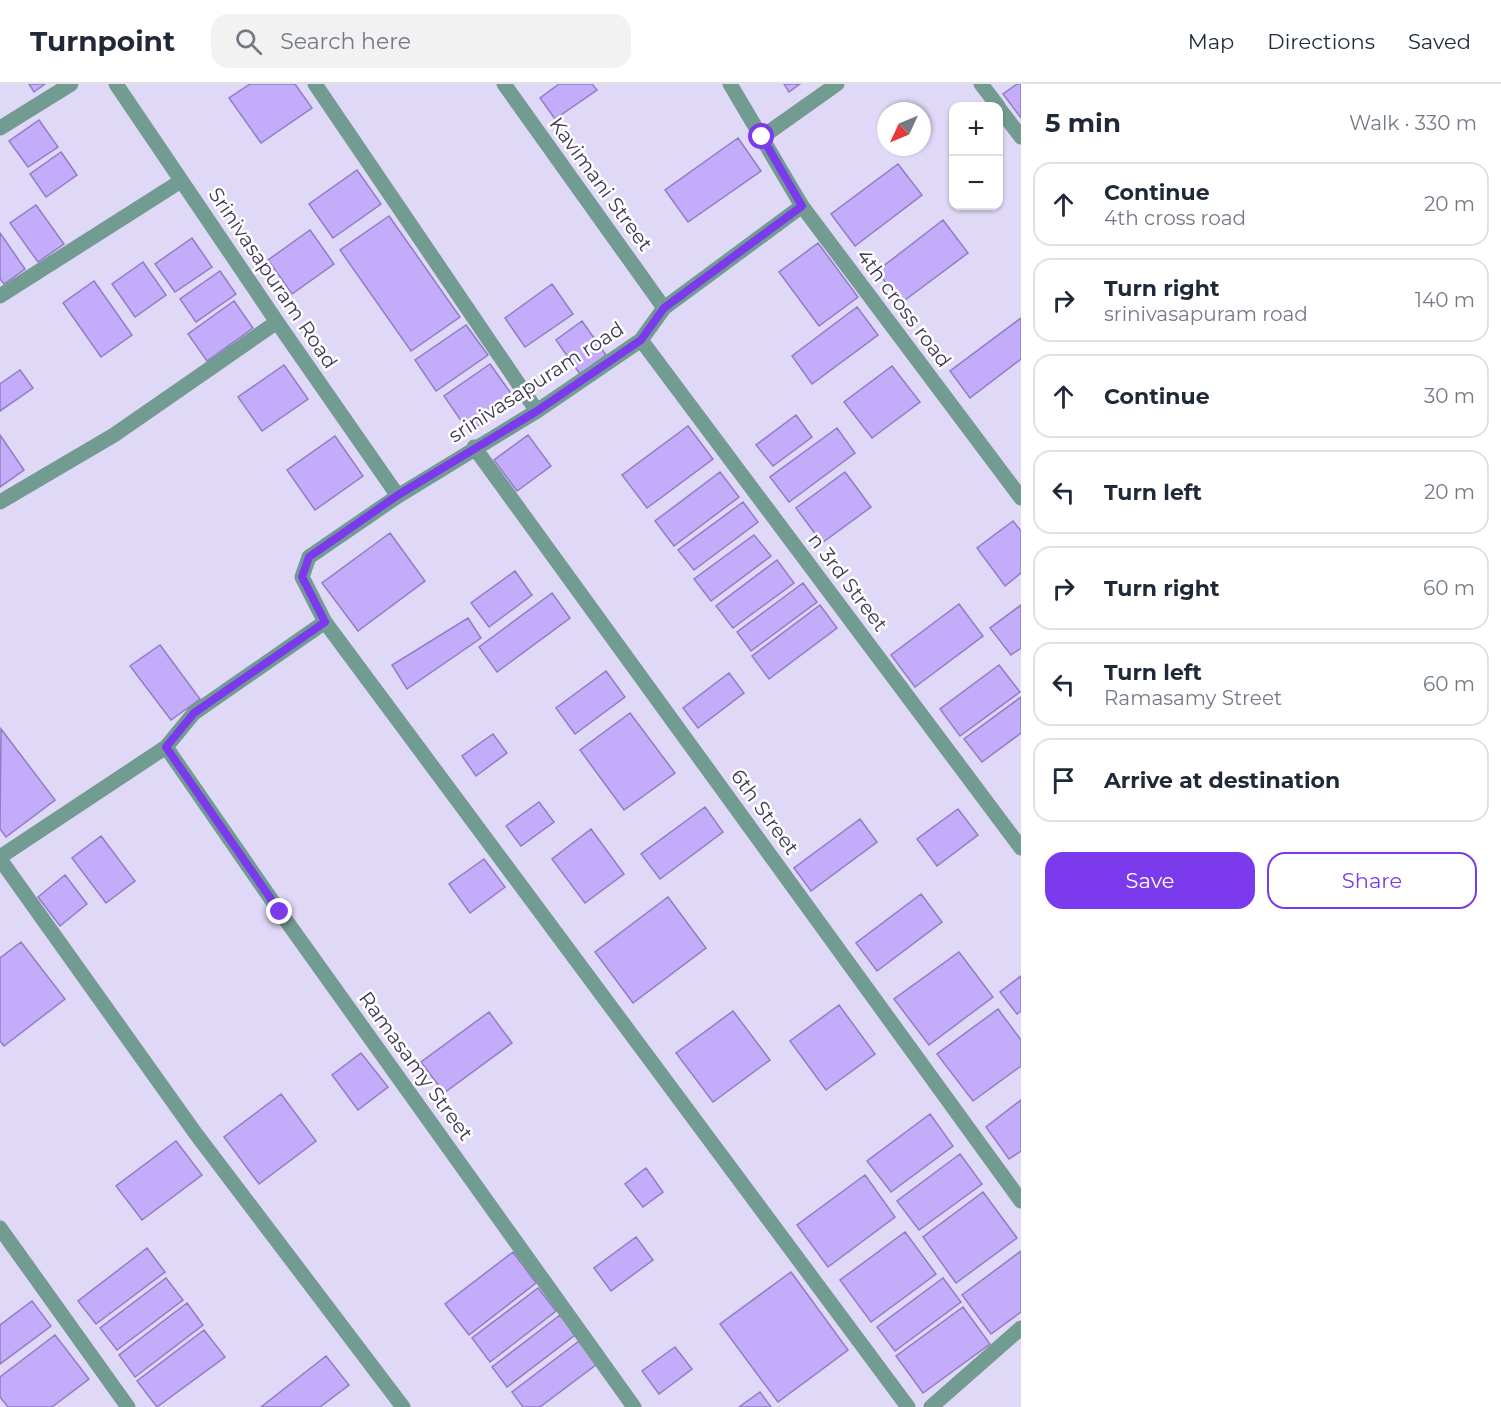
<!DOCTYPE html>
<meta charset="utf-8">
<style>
:root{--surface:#fff;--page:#f2f2f3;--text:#1f2937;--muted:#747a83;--line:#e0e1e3;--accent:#7c3aed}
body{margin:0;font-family:Montserrat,sans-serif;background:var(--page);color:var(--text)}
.controls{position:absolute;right:18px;top:18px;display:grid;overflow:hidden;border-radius:12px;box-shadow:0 2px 4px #0004}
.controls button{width:54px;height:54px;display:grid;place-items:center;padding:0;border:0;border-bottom:2px solid var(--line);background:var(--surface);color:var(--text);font:30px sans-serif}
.compass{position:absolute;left:877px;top:18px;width:54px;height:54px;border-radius:50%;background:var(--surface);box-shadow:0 2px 4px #0004;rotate:226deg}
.stop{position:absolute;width:18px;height:18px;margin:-14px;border:4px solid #7c3aed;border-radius:50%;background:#fff}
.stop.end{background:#7c3aed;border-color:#fff;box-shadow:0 2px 6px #0008}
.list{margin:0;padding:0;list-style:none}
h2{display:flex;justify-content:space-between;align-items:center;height:78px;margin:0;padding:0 24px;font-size:26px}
h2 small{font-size:20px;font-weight:400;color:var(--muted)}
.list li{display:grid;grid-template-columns:39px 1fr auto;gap:18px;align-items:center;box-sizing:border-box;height:84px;margin:0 12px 12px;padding:0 12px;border:2px solid var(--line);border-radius:18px}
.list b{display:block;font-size:22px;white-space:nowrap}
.list p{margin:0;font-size:20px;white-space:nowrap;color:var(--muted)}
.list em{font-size:20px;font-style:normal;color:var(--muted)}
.actions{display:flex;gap:12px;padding:18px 24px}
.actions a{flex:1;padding:14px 0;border:2px solid var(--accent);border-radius:18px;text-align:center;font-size:21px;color:var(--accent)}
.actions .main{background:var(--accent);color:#fff}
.icon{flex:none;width:33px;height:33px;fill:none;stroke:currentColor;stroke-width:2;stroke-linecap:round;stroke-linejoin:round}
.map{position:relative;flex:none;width:1021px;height:1323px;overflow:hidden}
header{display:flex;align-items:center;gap:36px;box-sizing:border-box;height:84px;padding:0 30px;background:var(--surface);border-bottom:2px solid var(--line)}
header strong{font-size:28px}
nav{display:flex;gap:33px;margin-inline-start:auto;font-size:21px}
.search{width:420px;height:54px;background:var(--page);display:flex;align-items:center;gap:15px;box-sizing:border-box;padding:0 21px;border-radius:18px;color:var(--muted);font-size:22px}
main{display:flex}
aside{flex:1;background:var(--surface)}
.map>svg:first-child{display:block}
.building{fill:#c3acfa;stroke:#927cc5;stroke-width:1.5}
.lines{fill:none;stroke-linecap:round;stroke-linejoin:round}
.minor{stroke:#729c91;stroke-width:15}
.route{stroke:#7c3aed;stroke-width:8}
.labels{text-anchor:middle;stroke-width:5;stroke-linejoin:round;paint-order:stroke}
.street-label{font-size:20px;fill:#403756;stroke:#fefefe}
</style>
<header>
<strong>Turnpoint</strong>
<div class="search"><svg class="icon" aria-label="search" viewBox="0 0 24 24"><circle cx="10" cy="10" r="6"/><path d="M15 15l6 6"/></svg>Search here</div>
<nav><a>Map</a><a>Directions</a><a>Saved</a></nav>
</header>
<main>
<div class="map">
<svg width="1021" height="1323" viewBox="0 0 1021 1323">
<rect width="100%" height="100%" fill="#e0d8f7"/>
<!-- building -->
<path class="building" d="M29,0h16l-11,8z
M250,0h45l17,24 -51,35 -32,-45z
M559,0h33l5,6 -42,29 -15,-21z
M784,0h16l-11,8z
M1017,0h4v34l-18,-24z
M39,36l19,27 -30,20 -19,-26z
M738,54l23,33 -73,51 -23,-32z
M61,68l16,23 -31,22 -16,-23z
M898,80l24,31 -67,51 -24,-32z
M357,86l24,34 -48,34 -24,-34z
M36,121l28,39 -26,18 -28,-39z
M389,132l71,101 -49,34 -71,-101z
M943,136l25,33 -67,50 -24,-32z
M310,146l24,34 -42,30 -24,-34z
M0,149l25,36 -21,15 -4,-5z
M192,154l20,29 -37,25 -20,-28z
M818,159l40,54 -39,29 -40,-54z
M143,178l23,33 -31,22 -23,-33z
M220,187l16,23 -40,28 -16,-23z
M94,197l38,54 -31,22 -38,-54z
M552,200l21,30 -48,33 -20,-29z
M234,217l19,27 -46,33 -19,-27z
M857,223l21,28 -66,49 -20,-28z
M1021,234v41l-51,39 -20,-27z
M582,237l24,34 -26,19 -24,-34z
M466,241l22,30 -52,36 -21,-31z
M490,280l25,35 -46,33 -25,-36z
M284,281l24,34 -46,32 -24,-34z
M892,282l28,36 -48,36 -28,-36z
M20,286l13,18 -33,23v-27z
M796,331l16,22 -39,29 -17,-21z
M688,342l25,33 -66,49 -25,-33z
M837,344l18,25 -66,49 -19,-25z
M0,351l24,35 -24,17z
M528,351l23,31 -34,25 -23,-31z
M335,352l28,40 -48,34 -28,-40z
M720,388l19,25 -65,49 -19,-25z
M845,388l26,35 -49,36 -26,-35z
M743,418l15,20 -64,48 -16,-20z
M1013,437l8,10v42l-16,13 -28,-38z
M390,449l35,48 -67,50 -36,-48z
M754,451l17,21 -60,45 -17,-22z
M777,476l17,23 -61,45 -17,-22z
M515,487l17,24 -43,32 -18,-24z
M803,499l14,19 -66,49 -14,-19z
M552,509l18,25 -73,54 -18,-25z
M959,520l24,32 -68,51 -24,-32z
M820,521l17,23 -68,51 -17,-23z
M1021,521v43l-10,7 -21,-27z
M468,534l13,20 -74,51 -15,-24z
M160,561l40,54 -29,21 -41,-54z
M999,581l21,27 -60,44 -20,-27z
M606,587l19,26 -50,37 -19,-26z
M729,589l15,20 -46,35 -15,-20z
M1021,613v36l-39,29 -18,-23z
M630,629l45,60 -51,37 -44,-60z
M1,645l54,71 -49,37 -6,-8z
M493,650l14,19 -31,23 -14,-20z
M539,718l15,20 -33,24 -15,-20z
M705,723l18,25 -63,47 -19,-25z
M958,725l20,26 -41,31 -20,-27z
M860,735l17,23 -66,49 -17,-23z
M591,745l33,45 -39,29 -33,-44z
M101,752l34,45 -29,22 -34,-45z
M484,775l21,28 -35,26 -21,-29z
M65,791l22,29 -27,22 -22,-29z
M921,810l21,28 -65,49 -21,-28z
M668,813l38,51 -73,55 -38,-51z
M21,858l44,57 -61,47 -4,-5v-83z
M959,868l34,45 -64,48 -35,-46z
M1021,892v35l-4,3 -17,-22z
M839,921l36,49 -49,36 -36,-49z
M998,925l23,31v26l-48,35 -36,-47z
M733,927l37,49 -57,42 -37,-49z
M489,928l23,31 -68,50 -23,-31z
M361,969l27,34 -30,23 -26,-35z
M281,1010l35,47 -57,43 -35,-47z
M1021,1016v51l-12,8 -23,-32z
M930,1030l23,32 -62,46 -24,-31z
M176,1057l26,34 -60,45 -26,-34z
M960,1070l22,30 -63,46 -22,-29z
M646,1084l17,24 -20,15 -18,-23z
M865,1091l30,42 -67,50 -31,-42z
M983,1108l34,46 -61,45 -33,-46z
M905,1148l31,42 -65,48 -31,-42z
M636,1153l17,23 -42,31 -17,-23z
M147,1164l18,24 -69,52 -18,-23z
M1021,1167v61l-30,22 -29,-39z
M513,1168l23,31 -67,52 -24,-31z
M791,1188l57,78 -70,52 -58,-78z
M166,1194l17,22 -66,50 -17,-22z
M943,1194l18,24 -66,49 -18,-24z
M538,1204l18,23 -66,51 -18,-24z
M32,1217l19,25 -51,38v-39z
M187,1219l16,22 -68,52 -16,-22z
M963,1223l27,37 -67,49 -27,-37z
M560,1231l15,20 -68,52 -15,-20z
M204,1246l21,27 -68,50 -20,-26z
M55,1251l34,44 -37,28h-44l-8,-10v-20z
M579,1257l18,23 -57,43h-17l-11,-15z
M675,1263l17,22 -33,25 -17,-23z
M326,1272l23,29 -29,22h-59z
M760,1308l11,15h-32z"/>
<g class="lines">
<!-- minor -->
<path class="minor" d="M116,0l161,238 121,174
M315,0l222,327
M504,0l160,224
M730,0l72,122 219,292
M981,0l17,22
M998,23l23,30
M0,44l71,-44
M762,53l75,-53
M802,122l-138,102 -23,32 -104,71 -139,85 -89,61 -7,20 23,45 583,785
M0,212l181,-115
M641,256l380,508
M474,363l547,754
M0,418l114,-67 163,-113
M166,663l114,165 354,495
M0,773l166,-110 28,-34 131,-91
M0,775l196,275 207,273
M0,1144l128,179
M931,1323l90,-79"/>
</g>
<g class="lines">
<!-- route -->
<path class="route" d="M280,828l-114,-165 28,-34 131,-91 -23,-45 7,-20 89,-62 139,-84 104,-71 23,-32 138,-102 -40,-69"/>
</g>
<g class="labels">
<!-- street labels -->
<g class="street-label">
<text transform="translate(601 100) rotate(54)" y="7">Kavimani Street</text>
<text transform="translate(273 194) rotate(56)" y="7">Srinivasapuram Road</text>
<text transform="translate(904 224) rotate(53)" y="7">4th cross road</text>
<text transform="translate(536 298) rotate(-33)" y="7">srinivasapuram road</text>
<text transform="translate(848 498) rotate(53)" y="7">n 3rd Street</text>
<text transform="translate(765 728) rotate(54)" y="7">6th Street</text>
<text transform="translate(416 982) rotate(54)" y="7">Ramasamy Street</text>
</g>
</g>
</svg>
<div class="controls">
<button>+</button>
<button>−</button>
</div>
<svg class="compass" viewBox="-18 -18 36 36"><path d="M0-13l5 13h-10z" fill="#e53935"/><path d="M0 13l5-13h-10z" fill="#747a83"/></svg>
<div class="stop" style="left:762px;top:53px"></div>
<div class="stop end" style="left:280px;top:828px"></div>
</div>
<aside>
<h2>5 min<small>Walk · 330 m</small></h2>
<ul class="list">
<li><svg class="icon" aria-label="ahead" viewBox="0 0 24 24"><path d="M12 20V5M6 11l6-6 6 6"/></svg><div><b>Continue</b><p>4th cross road</p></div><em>20 m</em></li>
<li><svg class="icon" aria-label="right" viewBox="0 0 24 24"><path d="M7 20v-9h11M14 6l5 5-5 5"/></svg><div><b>Turn right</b><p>srinivasapuram road</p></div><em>140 m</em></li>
<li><svg class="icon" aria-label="ahead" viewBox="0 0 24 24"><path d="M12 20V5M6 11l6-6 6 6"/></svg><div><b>Continue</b></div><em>30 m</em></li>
<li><svg class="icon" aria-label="left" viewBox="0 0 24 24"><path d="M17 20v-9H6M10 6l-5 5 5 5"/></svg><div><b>Turn left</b></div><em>20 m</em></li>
<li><svg class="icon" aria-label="right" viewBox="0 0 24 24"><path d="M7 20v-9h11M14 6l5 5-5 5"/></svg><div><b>Turn right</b></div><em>60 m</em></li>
<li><svg class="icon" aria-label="left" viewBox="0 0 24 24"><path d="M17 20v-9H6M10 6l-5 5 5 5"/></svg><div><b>Turn left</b><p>Ramasamy Street</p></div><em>60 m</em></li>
<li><svg class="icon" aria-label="arrive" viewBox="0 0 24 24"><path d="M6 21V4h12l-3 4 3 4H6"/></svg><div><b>Arrive at destination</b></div></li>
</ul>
<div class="actions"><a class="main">Save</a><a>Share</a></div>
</aside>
</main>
